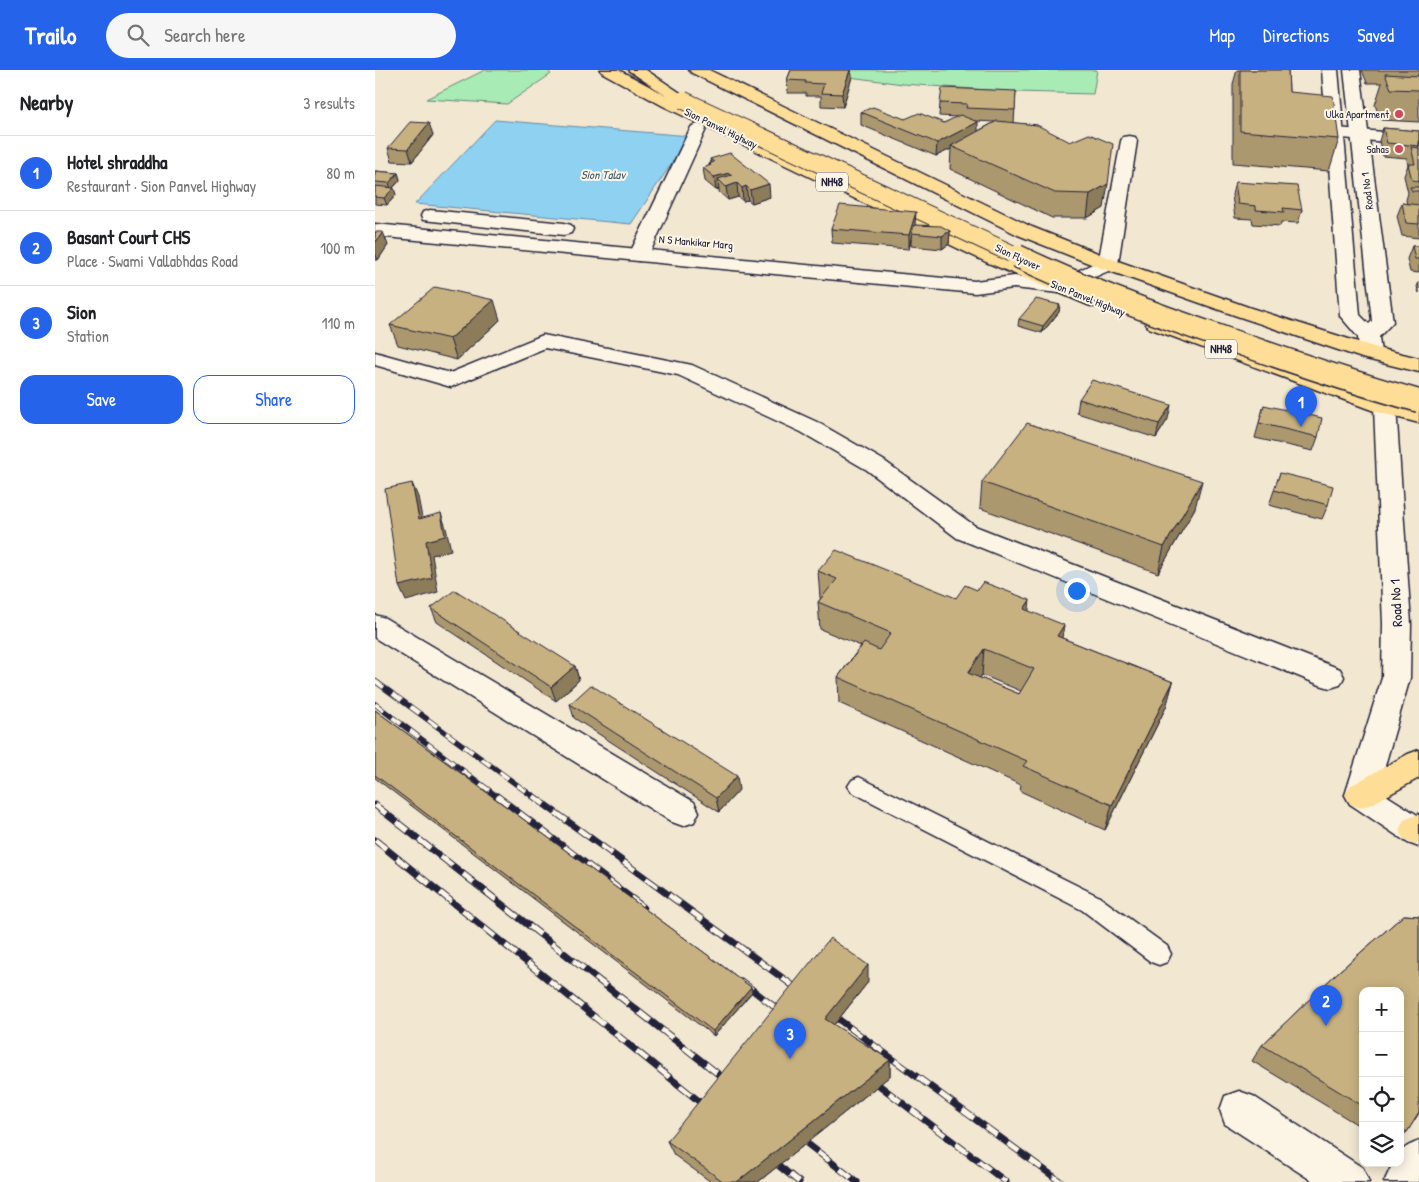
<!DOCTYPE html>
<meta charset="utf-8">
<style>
:root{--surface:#fff;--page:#f6f6f6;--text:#202124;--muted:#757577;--line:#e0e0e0;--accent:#2563eb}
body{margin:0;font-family:"Patrick Hand",sans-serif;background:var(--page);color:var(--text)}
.controls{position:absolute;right:15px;bottom:15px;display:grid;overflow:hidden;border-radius:10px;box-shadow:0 2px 12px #0003}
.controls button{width:45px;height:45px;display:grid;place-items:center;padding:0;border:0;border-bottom:1px solid var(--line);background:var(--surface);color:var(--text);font:25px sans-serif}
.you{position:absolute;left:701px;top:520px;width:18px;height:18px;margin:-12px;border:4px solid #fff;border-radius:50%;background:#1a73e8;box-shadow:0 0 0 8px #1a73e833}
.badge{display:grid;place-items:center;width:32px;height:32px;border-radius:50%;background:var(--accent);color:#fff;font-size:16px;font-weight:700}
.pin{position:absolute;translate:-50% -41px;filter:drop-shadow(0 1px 2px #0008)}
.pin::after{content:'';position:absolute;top:26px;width:18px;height:15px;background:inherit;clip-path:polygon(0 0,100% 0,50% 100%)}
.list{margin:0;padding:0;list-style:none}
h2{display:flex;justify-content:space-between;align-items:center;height:65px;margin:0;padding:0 20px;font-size:21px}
h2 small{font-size:16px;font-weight:400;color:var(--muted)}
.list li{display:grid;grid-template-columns:32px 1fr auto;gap:15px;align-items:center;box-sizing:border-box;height:75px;padding:0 20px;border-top:1px solid var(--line)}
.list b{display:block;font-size:19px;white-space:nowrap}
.list p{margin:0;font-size:16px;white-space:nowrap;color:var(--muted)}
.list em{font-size:16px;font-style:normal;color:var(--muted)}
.actions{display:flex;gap:10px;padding:15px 20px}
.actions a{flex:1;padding:11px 0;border:1px solid var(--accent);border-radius:15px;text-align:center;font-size:18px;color:var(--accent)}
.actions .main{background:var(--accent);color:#fff}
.icon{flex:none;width:28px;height:28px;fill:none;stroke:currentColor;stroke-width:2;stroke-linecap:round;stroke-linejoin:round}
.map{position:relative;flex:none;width:1044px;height:1112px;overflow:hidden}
header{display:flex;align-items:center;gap:30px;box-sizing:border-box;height:70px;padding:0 25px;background:var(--accent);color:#fff}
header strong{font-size:24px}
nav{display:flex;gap:28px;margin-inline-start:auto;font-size:18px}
.search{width:350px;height:45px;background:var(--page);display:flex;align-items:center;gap:12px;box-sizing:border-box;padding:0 18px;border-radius:28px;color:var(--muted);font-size:19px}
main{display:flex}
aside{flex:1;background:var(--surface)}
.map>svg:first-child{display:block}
.green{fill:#a8ebb5;stroke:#658678}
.water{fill:#8fd1f0;stroke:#638ba8}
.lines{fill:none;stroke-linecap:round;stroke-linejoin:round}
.lane-casing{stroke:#22223b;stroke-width:3}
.street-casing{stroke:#22223b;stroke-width:3}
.secondary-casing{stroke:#22223b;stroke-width:3}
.primary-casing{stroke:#22223b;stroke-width:3}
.highway-casing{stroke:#22223b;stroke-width:3}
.lane{fill:#fcf5e5;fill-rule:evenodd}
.street{fill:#fcf5e5;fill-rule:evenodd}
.secondary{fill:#fcf5e5;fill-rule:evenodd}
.primary{fill:#fedd96;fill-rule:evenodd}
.highway{fill:#fedd96;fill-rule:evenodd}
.rail-far1-casing{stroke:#22223b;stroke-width:5.5}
.rail-casing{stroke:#22223b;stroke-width:7}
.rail-far1{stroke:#fcf5e5;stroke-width:4;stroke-dasharray:11;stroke-linecap:butt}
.rail{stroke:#fcf5e5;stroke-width:5;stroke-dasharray:14;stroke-linecap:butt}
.highway-bridge-far1-casing{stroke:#22223b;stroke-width:19;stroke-linecap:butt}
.highway-bridge-casing{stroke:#22223b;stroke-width:25;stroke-linecap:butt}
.highway-bridge-far1{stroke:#fedd96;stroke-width:17}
.highway-bridge{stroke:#fedd96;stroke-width:22}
.wall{fill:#ac986e;stroke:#22223b;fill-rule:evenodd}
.shaded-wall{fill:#8c7c5a;stroke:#22223b}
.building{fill:#c8b180;stroke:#22223b;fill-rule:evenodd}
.poi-dot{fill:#d1495b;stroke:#fcf5e5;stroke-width:2}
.labels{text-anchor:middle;stroke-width:4;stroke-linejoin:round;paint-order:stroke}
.far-poi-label{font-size:11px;fill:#22223b;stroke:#fcf5e5;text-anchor:end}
.far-street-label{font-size:11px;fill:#22223b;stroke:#fcf5e5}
.far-water-label{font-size:12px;font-style:italic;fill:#435771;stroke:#fcf5e5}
.shield{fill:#fcf5e5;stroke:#63616e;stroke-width:1}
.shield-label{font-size:12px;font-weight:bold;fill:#22223b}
.street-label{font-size:14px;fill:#22223b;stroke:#fcf5e5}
</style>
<header>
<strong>Trailo</strong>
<div class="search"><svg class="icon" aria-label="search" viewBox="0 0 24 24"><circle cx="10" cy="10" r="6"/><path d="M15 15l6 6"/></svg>Search here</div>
<nav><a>Map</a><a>Directions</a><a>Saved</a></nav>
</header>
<main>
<aside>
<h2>Nearby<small>3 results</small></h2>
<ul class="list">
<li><span class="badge">1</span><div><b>Hotel shraddha</b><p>Restaurant · Sion Panvel Highway</p></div><em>80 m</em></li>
<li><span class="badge">2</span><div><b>Basant Court CHS</b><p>Place · Swami Vallabhdas Road</p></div><em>100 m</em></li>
<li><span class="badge">3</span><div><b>Sion</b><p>Station</p></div><em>110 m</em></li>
</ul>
<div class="actions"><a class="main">Save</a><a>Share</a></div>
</aside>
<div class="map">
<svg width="1044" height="1112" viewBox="0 0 1044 1112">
<rect width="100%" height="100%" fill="#f2e7d1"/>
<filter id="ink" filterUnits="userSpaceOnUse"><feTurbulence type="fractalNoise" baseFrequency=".02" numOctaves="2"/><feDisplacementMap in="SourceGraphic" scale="10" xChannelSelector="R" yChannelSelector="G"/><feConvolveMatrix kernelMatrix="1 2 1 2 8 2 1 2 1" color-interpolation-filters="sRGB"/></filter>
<g filter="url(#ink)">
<!-- green -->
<path class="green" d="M110,0h62l4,4 -44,30 -81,-5z
M421,0h301l-4,24 -77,-2 -113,-8z"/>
<!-- water -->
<path class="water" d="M120,50l195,16 -59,88 -216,-20z"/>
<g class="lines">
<defs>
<path id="lane" d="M484,707l239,119 69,50 4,8 -4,8 -8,3 -8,-3 -69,-52 -230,-118 -4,-6 4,-6z"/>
<path id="street" d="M323,54l6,2 2,3 -57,126 -3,4 -7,2 -7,-2 -3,-4 61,-126 2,-3z
M962,58l82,7v10l-88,-8 -2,-4 2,-4z
M754,66l6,1 2,4 -19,123 -3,4 -7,2 -7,-2 -3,-4 23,-123 2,-4z
M168,265l149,30 125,57 66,38 92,66 365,143 4,8 -4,8 -10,3 -10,-3 -363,-147 -90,-68 -66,-38 -123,-57 -133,-27 -94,39 -76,-22v-13l75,21z
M0,545l10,3 309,184 5,10 -5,10 -11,4 -11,-4 -297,-184z
M864,1021l14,5 110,72 6,14h-55l-89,-58 -5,-14 5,-14z
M1044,1071v41h-35l9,-19h7c0,-16 6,-16 19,-22z"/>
<path id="secondary" d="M947,0h16l22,245 9,9 3,-3 -28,-251h16l33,252 -14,15 2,16 -3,5 -8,1 -8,-1 -3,-5 -1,-16 -18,-21z
M55,140l134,13 7,2 2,4 -2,4 -7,2 -141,-15 -2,-4 2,-4z
M0,154l600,57 39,-5 42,5 45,-21 7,-2 7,2 3,4 -3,4 -56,25 -45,-5 -39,5 -600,-57z
M1010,330l8,2 3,5 15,217 -1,54 -32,112 41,26v31l-11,-4 -58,-39 -5,-9 37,-117 1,-54 -9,-217 3,-5z"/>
<path id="primary" d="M225,0h19l56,30 325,154 102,43 3,4 -3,4 -7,2 -7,-2 -102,-43 -323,-156 -60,-33z
M314,0h20l323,157 83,33 136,48 126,40 42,10v14l-57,-14 -125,-42 -136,-48 -83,-33 -326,-162z
M781,248l237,84 26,7v14l-42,-11 -228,-84 -3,-4 3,-4z
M1044,680v28l-47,26 -11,4 -11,-4 -5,-9 5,-9 58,-32z
M1044,744v28l-4,2 -11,-4 -5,-10 5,-10z"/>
<path id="highway" d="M253,0h18l45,30 -2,3h-12z"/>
</defs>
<!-- lane casing -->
<use href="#lane" class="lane-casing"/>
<!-- street casing -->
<use href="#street" class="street-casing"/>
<!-- secondary casing -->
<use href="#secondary" class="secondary-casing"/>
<!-- primary casing -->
<use href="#primary" class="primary-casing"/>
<!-- highway casing -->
<use href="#highway" class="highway-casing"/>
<!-- lane -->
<use href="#lane" class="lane"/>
<!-- street -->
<use href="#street" class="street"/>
<!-- secondary -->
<use href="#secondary" class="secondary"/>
<!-- primary -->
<use href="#primary" class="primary"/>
<!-- highway -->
<use href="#highway" class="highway"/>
<defs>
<path id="rail-far1" d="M0,611l160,117
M0,634l124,94"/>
<path id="rail" d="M122,726l146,111
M158,726l270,197
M0,735l356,279
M0,770l335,270
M366,911l44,34
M452,941l234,171
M492,1006l139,106
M421,1065l61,47
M393,1087l31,25"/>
</defs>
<!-- rail-far1 casing -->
<use href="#rail-far1" class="rail-far1-casing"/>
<!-- rail casing -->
<use href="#rail" class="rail-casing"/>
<!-- rail-far1 -->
<use href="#rail-far1" class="rail-far1"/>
<!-- rail -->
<use href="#rail" class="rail"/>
<defs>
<path id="highway-bridge-far1" d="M308,30l336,157"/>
<path id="highway-bridge" d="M642,186c67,32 137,58 207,82 65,23 129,45 195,63"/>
</defs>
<!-- highway-bridge-far1 casing -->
<use href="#highway-bridge-far1" class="highway-bridge-far1-casing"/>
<!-- highway-bridge casing -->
<use href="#highway-bridge" class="highway-bridge-casing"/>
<!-- highway-bridge-far1 -->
<use href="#highway-bridge-far1" class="highway-bridge-far1"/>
<!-- highway-bridge -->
<use href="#highway-bridge" class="highway-bridge"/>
</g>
<!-- wall -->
<path class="wall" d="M416,0h60l1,7 -9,30 -22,-1v-10h-15v-3h-18l-1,-13z
M862,0h51l1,22 50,47 -10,32 -96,-8v-79z
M987,0h57l-1,6h1v46l-38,-2 -6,-15 7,-22h-15z
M641,21l-2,32 23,2 67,83 -17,10h-35l-102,-49 1,-20 -15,7 -75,-31v-13l44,7 39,4 14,-6 -19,-1 1,-13zM600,51l20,1 -17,9z
M1008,58l36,3v107l-17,-2 -5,-20 5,-13 5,1 -1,-4 2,-7 -4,-17 4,-11 -1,-5v-2l-24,-2 -4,-15z
M58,65l-21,27 -20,-1 -4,-13z
M335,89l60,38 -18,6 -4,-3 -5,1 -5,-4 -10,3 -9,-8v-3l-3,1 -11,-9 -2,-13 6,-2v-2l2,-1z
M0,101l23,2 2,7 -7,8 3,7 -9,10 -12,-1z
M860,112l67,28 -4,13 -17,-1 -1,4 -27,-2 -1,-5 -17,-1 -3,-23z
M540,155l35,6 -1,13 -7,5 -31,-3v-7l-2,10 -77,-6 -1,-14z
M0,162l13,13 -10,15h-3z
M1037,176h7v27l-9,-1 -3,-13z
M1044,212v11l-2,-6z
M685,235l-1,7 -17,21 -24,-7 1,-7z
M125,250l-43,40 -59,-15 -8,-20z
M704,329l89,20 -12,19 -79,-25z
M889,335l54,32 -5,14 -58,-13z
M905,403l48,32 -6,14 -53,-14z
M607,412l213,26 -37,65 -178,-65z
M443,501l138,27 73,13 33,27 111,44 -7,25 -61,123 -85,-39 1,-6 -182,-82 -1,-26 23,-31 -41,-17 -2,-27 3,-4h-1zM607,605l39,16 -2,3 -39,-16z
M56,538l144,58 4,14 -23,21 -119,-79z
M195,634l169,86 -20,22 -145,-94z
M0,640l376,277 1,5 -38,44 -339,-258z
M1029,845l15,1v197l-12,19 -7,6v-147h-37v137l-111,-67 10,-16 75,-72z
M493,912l-34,43 56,35v16l-132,106h-47l-37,-27 -7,-14z"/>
<!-- shaded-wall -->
<path class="shaded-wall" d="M475,0h1l1,7 -9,30 -1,-13z
M603,52v13l-27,11v3l-15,7 1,-13z
M54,53l4,12 -21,27 -4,-13z
M23,103l2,7 -9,10 -2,-7z
M354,103l1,13 -12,-7 1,10 -3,1 -2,-13z
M362,113l1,14 -10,3 -2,-13z
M394,114l1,13 -18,6 -2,-13z
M733,114l-4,24 -17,10 3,-24z
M371,116l2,14 -5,1 -1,-13z
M19,118l2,7 -9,10 -3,-7z
M541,142l-1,13 -3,8 -1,6 -2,10v-14z
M575,161l-1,13 -7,5v-13z
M8,162l5,13 -10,15 -3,-7v-10z
M119,230l6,20 -43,40 -7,-21z
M685,235l-1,7 -17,21 1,-7z
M796,335l-3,14 -12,19 3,-14z
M827,411l-7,27 -37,65 6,-26z
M37,413l6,14 7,36 -6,-14z
M66,443l5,15 5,22 -19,5 6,37 -32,9 -7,-15z
M655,530l-3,26 -3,-17z
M689,555l-4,26 -3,-15z
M609,579l-2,26 -16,24 2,-26z
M200,596l4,14 -23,21 -5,-14z
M798,612l-7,25 -61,123 7,-25z
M362,706l2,14 -20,22 -3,-14z
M493,895v17l-42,53 -1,-16z
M376,917l1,5 -38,44 -1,-5z
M515,990v16l-132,106h-21z"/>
<!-- building -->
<path class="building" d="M416,0h59l-8,24 -21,-1 3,-9 -19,-1 1,-2 -19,-1z
M865,0h48l1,22 44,4 6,43 -99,-8z
M1010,4l34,2v14l-28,-1z
M567,18l74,3 -1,19 -49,-2 1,-4 -27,-1z
M498,37l32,12 14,-6 25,10 16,-8 18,7 -41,21 -76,-31z
M622,51l40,4 33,17 19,-8 24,10 -5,40 -18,10 -35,-1 -104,-47z
M35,52l19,1 -21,26 -20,-1z
M1008,58l36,3v15l-32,-3z
M1036,77l8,1v33l-7,-1 -4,-16h7z
M355,83l39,31 -19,6 -4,-4 -4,2 -5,-5 -11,4 -8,-8 14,-4 -3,-2 -15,4 -11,-9 8,-3 -2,-1 5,-2 -4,-3z
M0,101l23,2 -9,10 -14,-1z
M860,112l62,4 5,24 -19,-2 1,4 -28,-2v-4l-18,-2z
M0,116l19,2 -10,10 -9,-1z
M1035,117h9v4h-7z
M1027,133l17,2v19l-13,-1z
M465,135l76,7 -7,23 -78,-6z
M539,155l27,1 9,5 -8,5 -30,-3z
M0,162h8l-8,11z
M1037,176h7v13h-4z
M60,217l59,13 -44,39 -60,-14z
M661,229l24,6 -17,21 -24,-7z
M717,310l79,25 -12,19 -80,-25z
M889,335l58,13 -4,19 -59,-14z
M652,353l175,58 -38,66 -182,-65z
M905,403l53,13 -5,19 -54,-15z
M37,413l7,36 22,-6 4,23 -19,5 6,37 -33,8 -14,-97z
M461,480l120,48 9,-13 12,5 6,-8 47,18 -6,9 40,16 -7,11 116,46 -61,123 -89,-39 4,-5 -189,-84 26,-34 15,7 12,-17 -73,-31 19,-23 -19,-8zM609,579l50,20 -15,25 -51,-21z
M80,520l120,76 -24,21 -120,-79z
M216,615l146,91 -21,22 -146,-94z
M0,640l376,277 -38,44 -338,-256z
M1029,845l15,1v197l-12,19 -7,-4v-137h-37v115l-101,-61 75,-72z
M455,868l38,27 -43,54 65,41 -153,122h-13l-57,-41z"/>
</g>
<!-- markers -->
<g class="poi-dot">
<circle cx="1024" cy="44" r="5"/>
<circle cx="1024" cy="79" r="5"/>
</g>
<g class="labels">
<!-- far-poi labels -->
<g class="far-poi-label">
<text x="1014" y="48">Ulka Apartment</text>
<text x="1014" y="83">Sahas</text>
</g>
<!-- far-street labels -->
<g class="far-street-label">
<text transform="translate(346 58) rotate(26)" y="4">Sion Panvel Highway</text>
<text transform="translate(992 121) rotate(-97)" y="4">Road No 1</text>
<text transform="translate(321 172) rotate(5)" y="4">N S Mankikar Marg</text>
<text transform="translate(643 187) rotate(25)" y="4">Sion Flyover</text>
<text transform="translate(713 228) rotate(22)" y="4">Sion Panvel Highway</text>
</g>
<!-- far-water labels -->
<g class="far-water-label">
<text x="228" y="109">Sion Talav</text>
</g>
<!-- shield labels -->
<g class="shield">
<rect x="441" y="102.5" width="32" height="19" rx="4"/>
<rect x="830" y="269.5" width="32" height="19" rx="4"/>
</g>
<g class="shield-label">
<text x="457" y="116">NH48</text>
<text x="846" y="283">NH48</text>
</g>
<!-- street labels -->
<g class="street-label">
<text transform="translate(1021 533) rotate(-93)" y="5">Road No 1</text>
</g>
</g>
</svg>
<div class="controls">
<button>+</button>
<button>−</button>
<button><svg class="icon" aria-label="locate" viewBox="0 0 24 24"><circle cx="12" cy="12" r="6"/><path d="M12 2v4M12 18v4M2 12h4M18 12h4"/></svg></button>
<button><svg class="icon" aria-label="layers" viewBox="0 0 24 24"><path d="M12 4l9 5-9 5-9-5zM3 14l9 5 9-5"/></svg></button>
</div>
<div class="you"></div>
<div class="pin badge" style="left:926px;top:357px">1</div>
<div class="pin badge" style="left:951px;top:956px">2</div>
<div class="pin badge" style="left:415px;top:989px">3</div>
</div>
</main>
